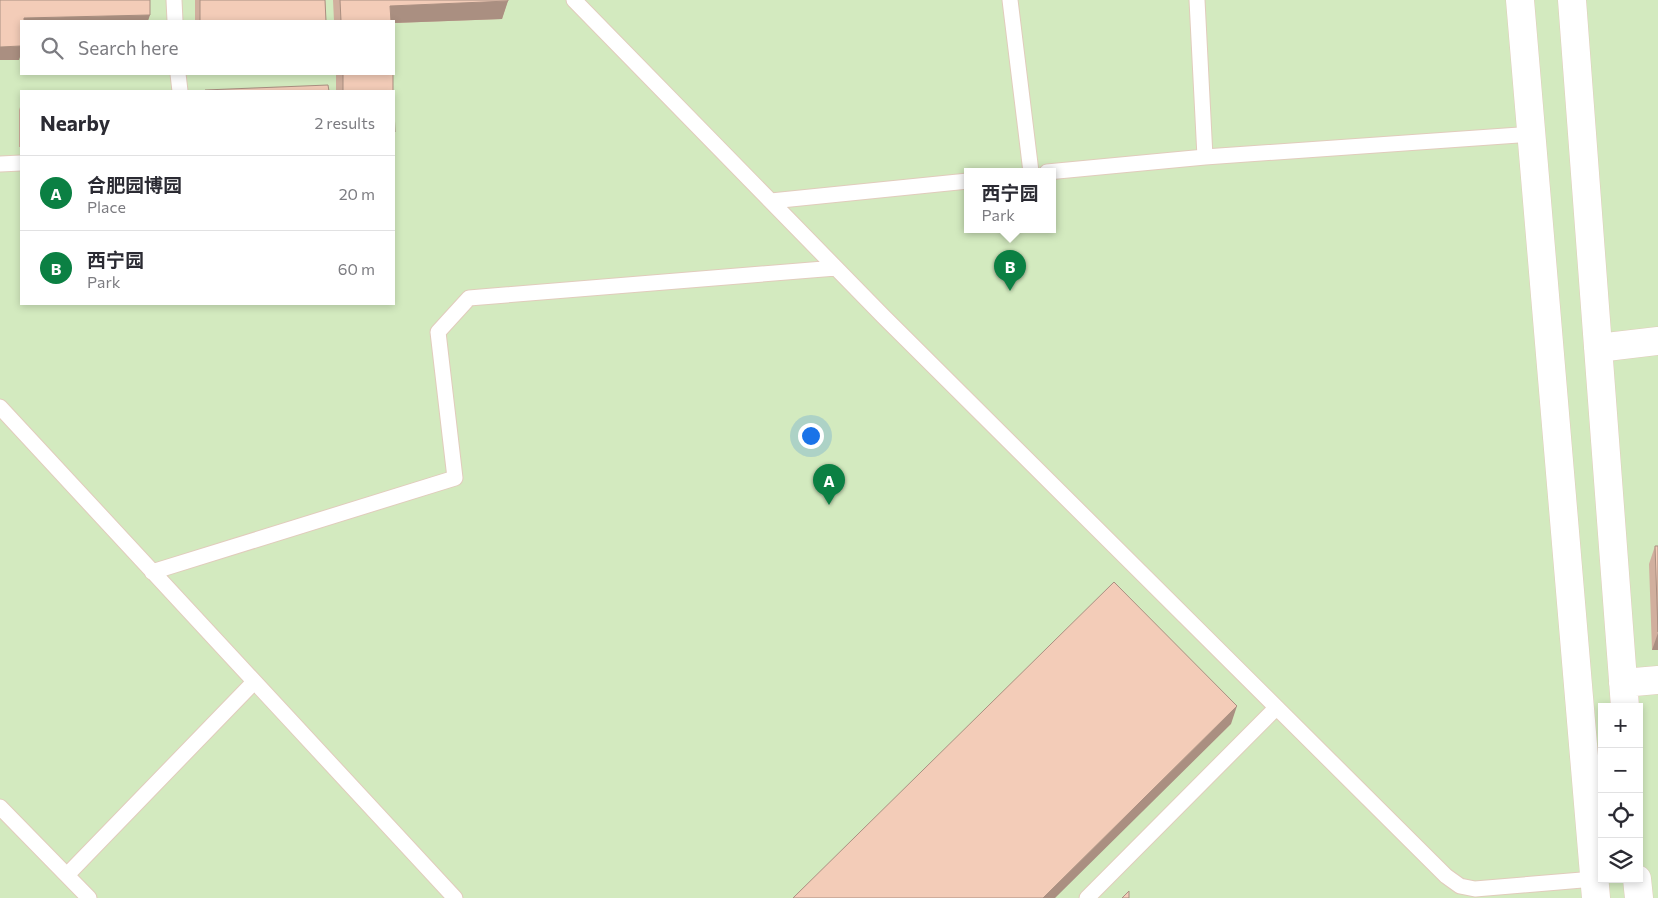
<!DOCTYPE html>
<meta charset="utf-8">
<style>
:root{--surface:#fff;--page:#f2f2f3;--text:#2b2b33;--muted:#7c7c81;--line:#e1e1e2;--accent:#0b8043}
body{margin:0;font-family:Commissioner,"Noto Sans SC",sans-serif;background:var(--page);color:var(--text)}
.controls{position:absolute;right:15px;bottom:15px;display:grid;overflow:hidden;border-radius:0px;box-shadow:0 2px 8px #0003}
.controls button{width:45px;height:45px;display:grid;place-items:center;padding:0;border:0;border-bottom:1px solid var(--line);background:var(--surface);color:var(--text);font:25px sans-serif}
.you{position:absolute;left:810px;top:435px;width:18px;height:18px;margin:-12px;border:4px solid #fff;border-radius:50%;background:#1a73e8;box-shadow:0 0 0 8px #1a73e833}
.badge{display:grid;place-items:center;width:32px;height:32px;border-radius:50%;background:var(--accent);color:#fff;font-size:16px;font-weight:700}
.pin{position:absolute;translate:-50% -41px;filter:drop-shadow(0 1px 2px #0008)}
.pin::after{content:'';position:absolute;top:26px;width:18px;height:15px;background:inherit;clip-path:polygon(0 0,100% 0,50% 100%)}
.popup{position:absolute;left:964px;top:168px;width:92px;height:65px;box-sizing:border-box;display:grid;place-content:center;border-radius:0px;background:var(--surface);filter:drop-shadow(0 1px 4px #0005);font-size:16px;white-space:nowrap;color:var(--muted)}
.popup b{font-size:19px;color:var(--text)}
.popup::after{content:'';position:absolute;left:50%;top:100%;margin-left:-10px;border:10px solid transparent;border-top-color:var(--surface)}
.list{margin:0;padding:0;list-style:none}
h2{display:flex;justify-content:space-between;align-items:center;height:65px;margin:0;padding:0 20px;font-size:21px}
h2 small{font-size:16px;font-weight:400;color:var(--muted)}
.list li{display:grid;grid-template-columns:32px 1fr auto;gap:15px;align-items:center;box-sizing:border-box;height:75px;padding:0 20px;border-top:1px solid var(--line)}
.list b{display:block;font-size:19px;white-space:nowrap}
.list p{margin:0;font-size:16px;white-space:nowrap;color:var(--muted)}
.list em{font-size:16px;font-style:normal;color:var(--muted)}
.icon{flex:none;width:28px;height:28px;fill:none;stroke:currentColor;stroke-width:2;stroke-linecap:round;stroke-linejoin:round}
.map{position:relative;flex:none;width:1658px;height:898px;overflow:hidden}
.search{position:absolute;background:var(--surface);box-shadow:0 2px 8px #0003;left:20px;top:20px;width:375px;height:55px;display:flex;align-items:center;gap:12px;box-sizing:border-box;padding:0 18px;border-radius:0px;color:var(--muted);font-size:19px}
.panel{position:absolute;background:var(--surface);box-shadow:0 2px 8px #0003;left:20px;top:90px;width:375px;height:215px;border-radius:0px}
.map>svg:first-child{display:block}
.green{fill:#d3eabf;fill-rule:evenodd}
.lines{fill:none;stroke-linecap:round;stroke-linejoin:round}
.lane-casing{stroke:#e1ccbc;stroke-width:17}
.street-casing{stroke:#e1ccbc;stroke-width:29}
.lane{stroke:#fff;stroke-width:15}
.street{stroke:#fff;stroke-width:28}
.wall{fill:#d1af9e}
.shaded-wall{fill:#aa8f81}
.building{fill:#f3ccb8;stroke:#aa8f81}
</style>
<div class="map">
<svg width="1658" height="898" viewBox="0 0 1658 898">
<rect width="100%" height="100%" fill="#fdf0e1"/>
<!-- green -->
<path class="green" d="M0,0h1658v898h-1658zM21,21h373v53h-373zM21,91h373v213h-373zM968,172h84v58h-84zM1602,707h37v172h-37z"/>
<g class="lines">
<defs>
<path id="lane" d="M174,0l1,21
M574,0l309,316 563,560 14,10 15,3 119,-10
M1010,0l21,172
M1197,0l8,157
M178,74l2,17
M0,164l21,-1
M1047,172l158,-15 327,-23
M771,201l197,-20
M0,407l455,491
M152,572l303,-94 -17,-146 31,-34 367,-30
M0,807l89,91
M67,875l187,-193
M1087,898l189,-190"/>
<path id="street" d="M1520,0l76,898
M1572,0l53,707
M1598,348l60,-7
M1623,683l35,-3
M1637,879l2,19"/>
</defs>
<!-- lane casing -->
<use href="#lane" class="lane-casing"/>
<!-- street casing -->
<use href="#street" class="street-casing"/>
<!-- lane -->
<use href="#lane" class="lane"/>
<!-- street -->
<use href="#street" class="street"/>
</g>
<!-- wall -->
<path class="wall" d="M195,0h130l1,21h-131z
M333,0h175l-6,19 -108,4v-2h-60z
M336,74h57v17h-57z
M21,104v43h-2v-37z
M1655,546h3v104h-6l-3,-86z"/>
<!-- shaded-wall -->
<path class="shaded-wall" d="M508,1l-6,18 -108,4v-2h-10l6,-15z
M150,15l-2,6h-126l2,-3z
M21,46v8l-2,6h-19v-13z
M1658,633v17h-6z
M1237,706l-6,18 -176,174h-12z"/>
<!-- building -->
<path class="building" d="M0,0h150v15l-126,3v3h-3v25l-21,1z
M200,0h125l1,21h-126z
M340,0h168v1l-118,5 1,15h-50z
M343,74h50v17h-50z
M328,85l1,6h-124v-1z
M394,110l1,22h-1z
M1655,546h3v86z
M1114,582l123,124 -194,192h-250z
M1129,891v7h-7z"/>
</svg>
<div class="controls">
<button>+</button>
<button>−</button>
<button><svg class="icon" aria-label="locate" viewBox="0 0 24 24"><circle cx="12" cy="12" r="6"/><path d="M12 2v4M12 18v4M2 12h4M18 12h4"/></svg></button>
<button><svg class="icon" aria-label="layers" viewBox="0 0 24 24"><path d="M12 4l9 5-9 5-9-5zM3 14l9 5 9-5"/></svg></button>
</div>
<div class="you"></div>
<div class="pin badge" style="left:829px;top:505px">A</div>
<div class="pin badge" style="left:1010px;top:291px">B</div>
<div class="popup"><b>西宁园</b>Park</div>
<div class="search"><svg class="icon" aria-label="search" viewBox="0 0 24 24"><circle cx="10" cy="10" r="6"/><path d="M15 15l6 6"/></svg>Search here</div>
<section class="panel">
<h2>Nearby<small>2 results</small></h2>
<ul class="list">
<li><span class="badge">A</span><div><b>合肥园博园</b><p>Place</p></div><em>20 m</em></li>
<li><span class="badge">B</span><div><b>西宁园</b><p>Park</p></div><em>60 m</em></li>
</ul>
</section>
</div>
